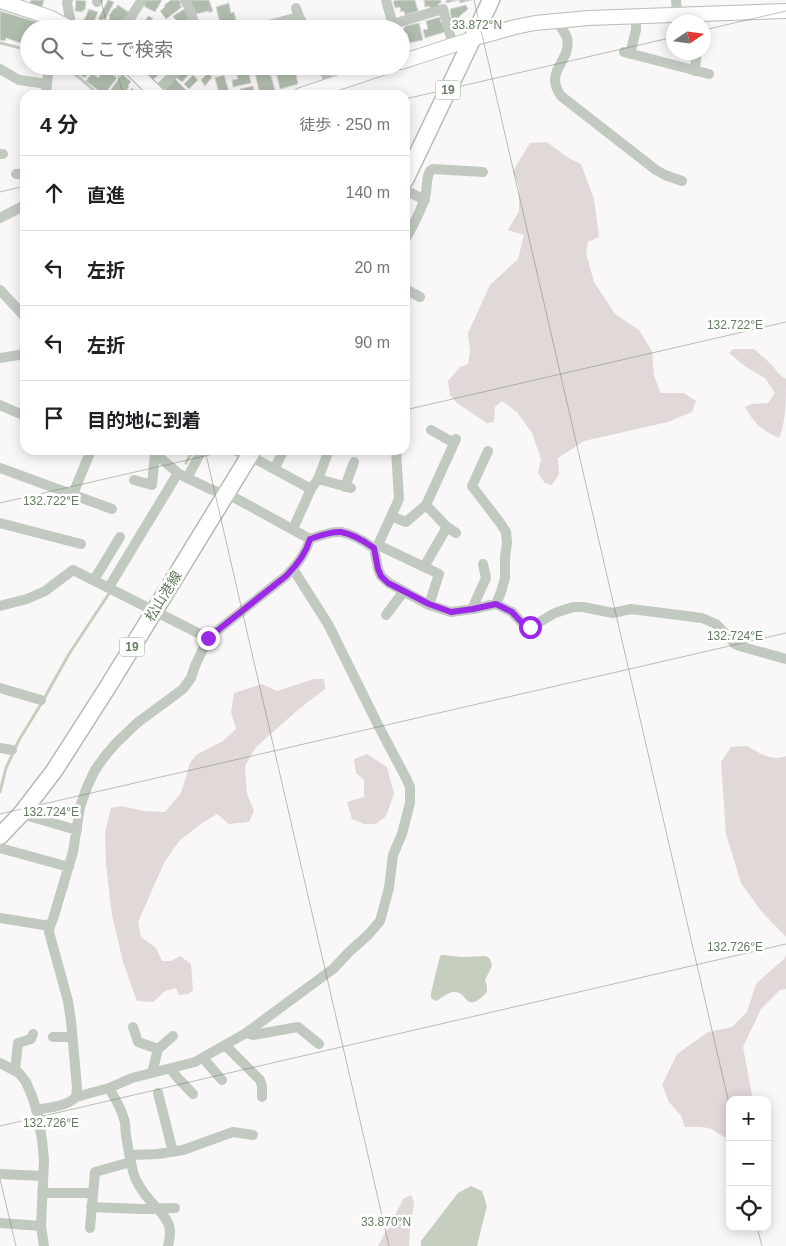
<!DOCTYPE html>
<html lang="ja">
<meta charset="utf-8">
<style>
:root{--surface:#fff;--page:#f2f2f2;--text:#202124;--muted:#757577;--line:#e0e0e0}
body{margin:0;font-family:Arial,"Noto Sans JP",sans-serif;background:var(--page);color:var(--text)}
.controls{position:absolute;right:15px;bottom:15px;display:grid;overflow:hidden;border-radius:10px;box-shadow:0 2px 12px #0003}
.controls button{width:45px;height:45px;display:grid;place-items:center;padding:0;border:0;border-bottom:1px solid var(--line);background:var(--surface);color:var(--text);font:25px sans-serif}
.compass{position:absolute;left:666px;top:15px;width:45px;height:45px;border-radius:50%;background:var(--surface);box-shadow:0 2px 12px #0003;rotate:77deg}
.stop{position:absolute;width:15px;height:15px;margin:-11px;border:4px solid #9d29e8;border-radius:50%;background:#fff}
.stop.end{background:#9d29e8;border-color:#fff;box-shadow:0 1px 5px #0008}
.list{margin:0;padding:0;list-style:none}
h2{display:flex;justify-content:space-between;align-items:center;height:65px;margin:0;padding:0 20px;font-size:21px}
h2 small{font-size:16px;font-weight:400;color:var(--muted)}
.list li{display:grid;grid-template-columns:32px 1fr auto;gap:15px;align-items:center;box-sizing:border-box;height:75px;padding:0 20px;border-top:1px solid var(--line)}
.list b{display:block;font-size:19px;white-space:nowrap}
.list em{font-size:16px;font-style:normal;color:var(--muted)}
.icon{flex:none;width:28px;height:28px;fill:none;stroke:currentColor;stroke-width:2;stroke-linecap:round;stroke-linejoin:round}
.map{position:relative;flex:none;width:786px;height:1246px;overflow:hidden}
.search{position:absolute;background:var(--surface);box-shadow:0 2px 12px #0003;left:20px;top:20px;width:390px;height:55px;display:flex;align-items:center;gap:12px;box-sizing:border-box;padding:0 18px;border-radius:28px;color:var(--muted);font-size:19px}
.panel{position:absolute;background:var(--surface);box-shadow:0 2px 12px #0003;left:20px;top:90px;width:390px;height:365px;border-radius:15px}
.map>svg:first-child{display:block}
.green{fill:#e1d8d8}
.water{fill:#c6cec0}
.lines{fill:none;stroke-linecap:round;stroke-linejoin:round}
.stream{stroke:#c6cec0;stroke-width:3}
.building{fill:#b0bcad;stroke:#dbd9da}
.secondary-casing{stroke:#b4beb2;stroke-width:16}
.primary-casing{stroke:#b3bcb1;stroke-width:19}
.minor{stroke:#c1c9c0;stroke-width:10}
.secondary{stroke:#fff;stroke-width:14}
.primary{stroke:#fff;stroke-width:16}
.route{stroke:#9d29e8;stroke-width:6}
.ticks{fill:none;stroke:#647d5f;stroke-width:1;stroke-opacity:0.45}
.labels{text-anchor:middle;stroke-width:5;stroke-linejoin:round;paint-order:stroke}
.shield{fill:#fff;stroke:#92a48f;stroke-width:1}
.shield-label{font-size:12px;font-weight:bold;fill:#647d5f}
.street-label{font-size:14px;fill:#647d5f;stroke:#fff}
.ticks-label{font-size:12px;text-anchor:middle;fill:#647d5f;stroke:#fff;stroke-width:5;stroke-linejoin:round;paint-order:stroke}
</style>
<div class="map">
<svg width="786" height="1246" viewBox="0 0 786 1246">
<rect width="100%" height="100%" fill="#f9f7f8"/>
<!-- green -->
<path class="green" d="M547,142l20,15 14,7 13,35 5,38 -11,5 -2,11 8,29 21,32 24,16 13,21 2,25 7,17h23l12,8 -4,11 -24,10 -84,19 -26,17 1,16 -7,11 -7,-2 -7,-10 3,-14 -9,-26 -15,-21 -15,-11 -7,6 -1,15 -7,1 -30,-20 -7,-8 -2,-14 12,-14 8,-3 2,-13 -2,-18 22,-48 28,-26 6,-24 -16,-5 11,-19v-23l-6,-17 17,-28z
M733,349h21l17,15 9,11 6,4c0,17 0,46 -7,59 -18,-8 -24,-14 -34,-31l7,-3 16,-1 7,-10 -10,-15 -19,-11 -17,-14z
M314,679h10l1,10 -26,20 -43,38 -11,19 2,28 7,17 -5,11 -20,2 -12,-10 -15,9 -23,18 -15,22 -26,59 3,15 15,11 6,13h9l9,-5 11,8 2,26 -5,4 -9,1 -3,-7 -11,3 -12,11 -16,-1 -14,-39 -11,-47 -6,-51 -1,-31 6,-25 10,-2 23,5 21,1 16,-19 9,-30 6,-8 27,-14 13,-12 -5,-17 3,-19 28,-9 15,7z
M747,746c13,7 24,16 39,10v181l-24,-25 -21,-29 -15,-49 -5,-72 10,-15z
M367,754l20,13 7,27 -8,22 -10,8h-12l-12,-5 -5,-17 17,-5v-17l-8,-7 -2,-14z
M786,954v35l-6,1 -19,19 -18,38 10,53h-23v39c-7,-1 -12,-7 -19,-10 -9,-3 -17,-2 -26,-2l-4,-11 -12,-14 -7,-17 15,-31 31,-22 24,-5 15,-15 9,-28 29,-26z
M411,1195l3,7 -4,27 -1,17h-31l26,-48z"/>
<!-- water -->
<path class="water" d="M442,955l19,2 25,-1 4,3 2,7 -7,14 2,6v6c-23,24 -18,-1 -33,0 -6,0 -12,6 -18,9l-4,-2 -1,-2v-4l9,-37z
M471,1186l11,5 5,15 -10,40h-56v-5l37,-48z"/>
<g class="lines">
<!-- stream -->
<path class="stream" d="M0,43l29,7
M64,66l17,13 18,16
M186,463l7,-13
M0,792l6,-24 13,-28 22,-36 28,-50 41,-62"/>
</g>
<!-- building -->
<path class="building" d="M31,0h13l-2,7 -12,-3z
M76,0l10,1 -1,9h-2l-1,2 -7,-1z
M108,0l6,2 -9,18 -2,-1 -1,2 -4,-2z
M147,0h15l-7,12 -10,-5 -1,-3z
M171,0h8l2,3 -1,2 2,2 -16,12 -6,-8 5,-4 -1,-2z
M190,0h19l4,11 -4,2v-2l-13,3z
M399,0h16l3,11 -13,4 -1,-4 -3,1 -1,-5 -5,1 -2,-7z
M424,0h17v3l-3,1 1,2 -9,2 -1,-2 -4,1z
M446,0h26l-12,3 -1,-3 -13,3z
M229,3l2,10 3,-1 3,12 -21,5 -2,-5 6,-1 -4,-16z
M118,5l12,8 -12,16h-2l-9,-6 3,-6 -1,-1 5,-8 1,1z
M466,5l2,4 -16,14 -2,-14z
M186,8l7,21h-13l-2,-6 -5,-7z
M89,9l9,3 -7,17 -9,-4z
M0,11l37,11 -2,7h-6v17l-23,-8 -1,3 -5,-1z
M148,16l5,2 -5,7 -4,-2z
M440,17l1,6 1,-1 3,10 -20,6 -2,-8 5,-1 -2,-8z
M157,20l8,9h-9l-4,-4z
M419,23l4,17 -14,3 -2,-10 -3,1 -1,-6h2v-2z
M80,66h13l-8,12 -10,-7 2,-3 1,1z
M148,66h18l-14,15 -5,-5 2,-2 -2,-2 2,-3 -2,-2z
M234,66h13l4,17 -18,4 -1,-7 6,-1z
M258,66h11l1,1 -2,1 2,8h1l4,14 -7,2v3h-8l-5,-22 7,-1 -1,-3 -2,1z
M278,66h16l4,18 -18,5 -5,-22z
M297,66h20l1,3 -19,5z
M106,67l8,5 -2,2 5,4 -13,17 -18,-14 6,-8 6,5z
M185,68l5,5 -8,9 -6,-5z
M208,73l4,4 -7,9 -4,-6z
M122,74l9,8 -3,3 1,2 -6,8h-16z
M193,75l5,5 -9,9 -5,-5z
M224,75l6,20h-19l8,-2 -4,-15z
M175,79l14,14 -2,2h-16l-2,-2 -2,2 -3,-4z
M253,86l2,9h-19l5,-2 -1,-4z
M132,88l6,7h-13z"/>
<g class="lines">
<defs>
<path id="secondary" d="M0,1l49,16 23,12
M401,62l71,-23 43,-12 20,-4 53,-5 198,-7
M129,66l29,29
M301,95l87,-29"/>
<path id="primary" d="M405,180l86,-180
M0,836l21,-22 33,-43 55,-86 144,-235"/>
</defs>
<!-- secondary casing -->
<use href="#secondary" class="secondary-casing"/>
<!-- primary casing -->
<use href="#primary" class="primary-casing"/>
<!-- minor -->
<path class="minor" d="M68,0l-1,3 5,26
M185,0l5,10 6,19
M386,0l8,29
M676,0l1,14
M97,2l1,-2
M296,8l3,9 7,12
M556,21c4,5 9,11 11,17 5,24 -24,32 -6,58l95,74 9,5 17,6
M393,24l50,-15 10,36
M123,29l19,-29
M254,29l45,-12
M624,52l85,22
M694,52l2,6 -1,13
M630,54l6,-24v-14
M323,66l7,19
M0,69l19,11 28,4
M156,92l26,-26
M46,93l2,-19
M0,154h3
M16,174h9
M405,190l20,10
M0,218l25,-13
M405,240c7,-13 16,-28 20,-43 3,-9 0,-17 5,-26l3,-2 50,3
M405,289l15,8
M0,290l25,27
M0,358l25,-4
M0,405l25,11
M431,430l23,13
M151,450l27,23 9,5 23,11 27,10 73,40c9,-3 21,-8 31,-7 12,2 23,9 33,16l4,21 3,7 8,7 40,22 22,7 22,-3 23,-5 16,8 13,14 6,1 24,-14 18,-6h10l30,6 18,-4 8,1 63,8 14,6 19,20 8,3 43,12
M234,450l16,6 61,33
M488,451l-16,35 29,38 5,8 1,10 -2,16v20l-4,14 -5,12
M0,468l112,41
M274,469l10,-19
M187,478l15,-28
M318,479l33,9
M134,480l18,5 3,-32
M345,487l9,-25
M73,494l18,-44
M426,505l21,22 9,6
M391,516l15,6 20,-17 30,-66
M0,523l81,21
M293,529l18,-40 7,-10 11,-29
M378,545l61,29 -10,31
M374,548l4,-3 21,-46 -3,-49
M424,567l23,-40
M94,580l26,-43
M109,587l69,-114
M0,606l27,-7 18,-8 28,-21 135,68
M472,609l14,-31 -3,-14
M386,615l18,-24
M0,688l41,12
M0,748l12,2
M21,814l56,16
M0,848l69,19
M0,918l50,8
M133,1027l5,15 20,7 -6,24
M246,1033l7,2 45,-8 21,17
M53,1037h19
M225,1045l35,35 2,6v11
M158,1049l15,-13
M203,1058l19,22
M0,1063l19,10 7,9 6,14 6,19 4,25 2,20 -3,66 3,20
M171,1069l4,6 18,19
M15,1071l3,-28 13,-4 2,-5
M109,1088c6,10 12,20 15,31 2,5 1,11 2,16 2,12 5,34 10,45 5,10 13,20 21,28 12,13 16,20 11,38
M158,1093l15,59
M76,1097l33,-9 23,-10 63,-16 51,-29 87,-64 16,-17 19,-17 12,-14 9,-33 4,-33 9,-21 8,-31v-16l-4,-9 -27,-51 -51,-103 -35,-55
M36,1110c13,-3 30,-3 40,-13l1,-10 -6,-66 -3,-20 -19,-69 1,-6 3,-7 20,-67 7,-45 7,-20 8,-17 10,-14 12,-14 20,-19 46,-34 8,-11 4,-12 13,-28 78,-62c11,-11 20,-22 24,-37
M130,1155l28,-1 25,-4 50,-18 20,3
M0,1174l43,2
M42,1193h51
M91,1207l49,2 35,-1
M0,1223l41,3
M90,1228l5,-56 36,-10"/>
<!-- secondary -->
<use href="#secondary" class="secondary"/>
<!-- primary -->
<use href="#primary" class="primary"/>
</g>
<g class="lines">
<!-- route -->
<path class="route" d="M208,638l78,-62c11,-11 20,-22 24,-37 9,-3 21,-8 31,-7 12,2 23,9 33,16l4,21 3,7 7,7 41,21 22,8 22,-3 23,-5 16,8 13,14 5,1"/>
</g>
<!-- ticks -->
<path class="ticks" d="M101,0l7,29M474,0l256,1108M704,30l82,-19M116,66l7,29M405,99l269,-62M0,192l25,-6M405,410l381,-88M205,450l184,796M0,503l231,-53M0,814l786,-181M0,1126l786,-182M0,1179l16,67M757,1227l5,19"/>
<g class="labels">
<!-- shield labels -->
<g class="shield">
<rect x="435.5" y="80.5" width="25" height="19" rx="4"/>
<rect x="119.5" y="637.5" width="25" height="19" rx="4"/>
</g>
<g class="shield-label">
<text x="448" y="94">19</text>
<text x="132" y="651">19</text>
</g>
<!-- street labels -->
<g class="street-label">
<text transform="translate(163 596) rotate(-58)" y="5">松山港線</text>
</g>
</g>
<g class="ticks-label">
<text x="477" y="29">33.872°N</text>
<text x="735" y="329">132.722°E</text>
<text x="51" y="505">132.722°E</text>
<text x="735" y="640">132.724°E</text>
<text x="51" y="816">132.724°E</text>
<text x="735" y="951">132.726°E</text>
<text x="51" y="1127">132.726°E</text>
<text x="386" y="1226">33.870°N</text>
</g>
</svg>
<div class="controls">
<button>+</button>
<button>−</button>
<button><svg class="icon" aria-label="locate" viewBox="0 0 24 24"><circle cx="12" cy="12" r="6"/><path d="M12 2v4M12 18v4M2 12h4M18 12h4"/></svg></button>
</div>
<svg class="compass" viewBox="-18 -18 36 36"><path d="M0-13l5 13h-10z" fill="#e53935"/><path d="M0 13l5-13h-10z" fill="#757577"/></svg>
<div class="stop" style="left:530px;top:627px"></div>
<div class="stop end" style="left:208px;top:638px"></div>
<div class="search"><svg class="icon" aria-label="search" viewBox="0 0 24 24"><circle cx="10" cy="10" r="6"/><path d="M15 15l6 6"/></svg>ここで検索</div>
<section class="panel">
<h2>4 分<small>徒歩 · 250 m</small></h2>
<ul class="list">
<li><svg class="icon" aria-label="ahead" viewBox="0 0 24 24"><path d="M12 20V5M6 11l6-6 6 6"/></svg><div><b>直進</b></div><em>140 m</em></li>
<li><svg class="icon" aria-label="left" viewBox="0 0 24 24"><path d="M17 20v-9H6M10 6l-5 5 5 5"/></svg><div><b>左折</b></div><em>20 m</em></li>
<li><svg class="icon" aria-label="left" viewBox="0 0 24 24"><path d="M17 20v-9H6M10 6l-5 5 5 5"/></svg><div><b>左折</b></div><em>90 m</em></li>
<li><svg class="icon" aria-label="arrive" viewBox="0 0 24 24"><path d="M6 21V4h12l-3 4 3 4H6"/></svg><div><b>目的地に到着</b></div></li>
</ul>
</section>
</div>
